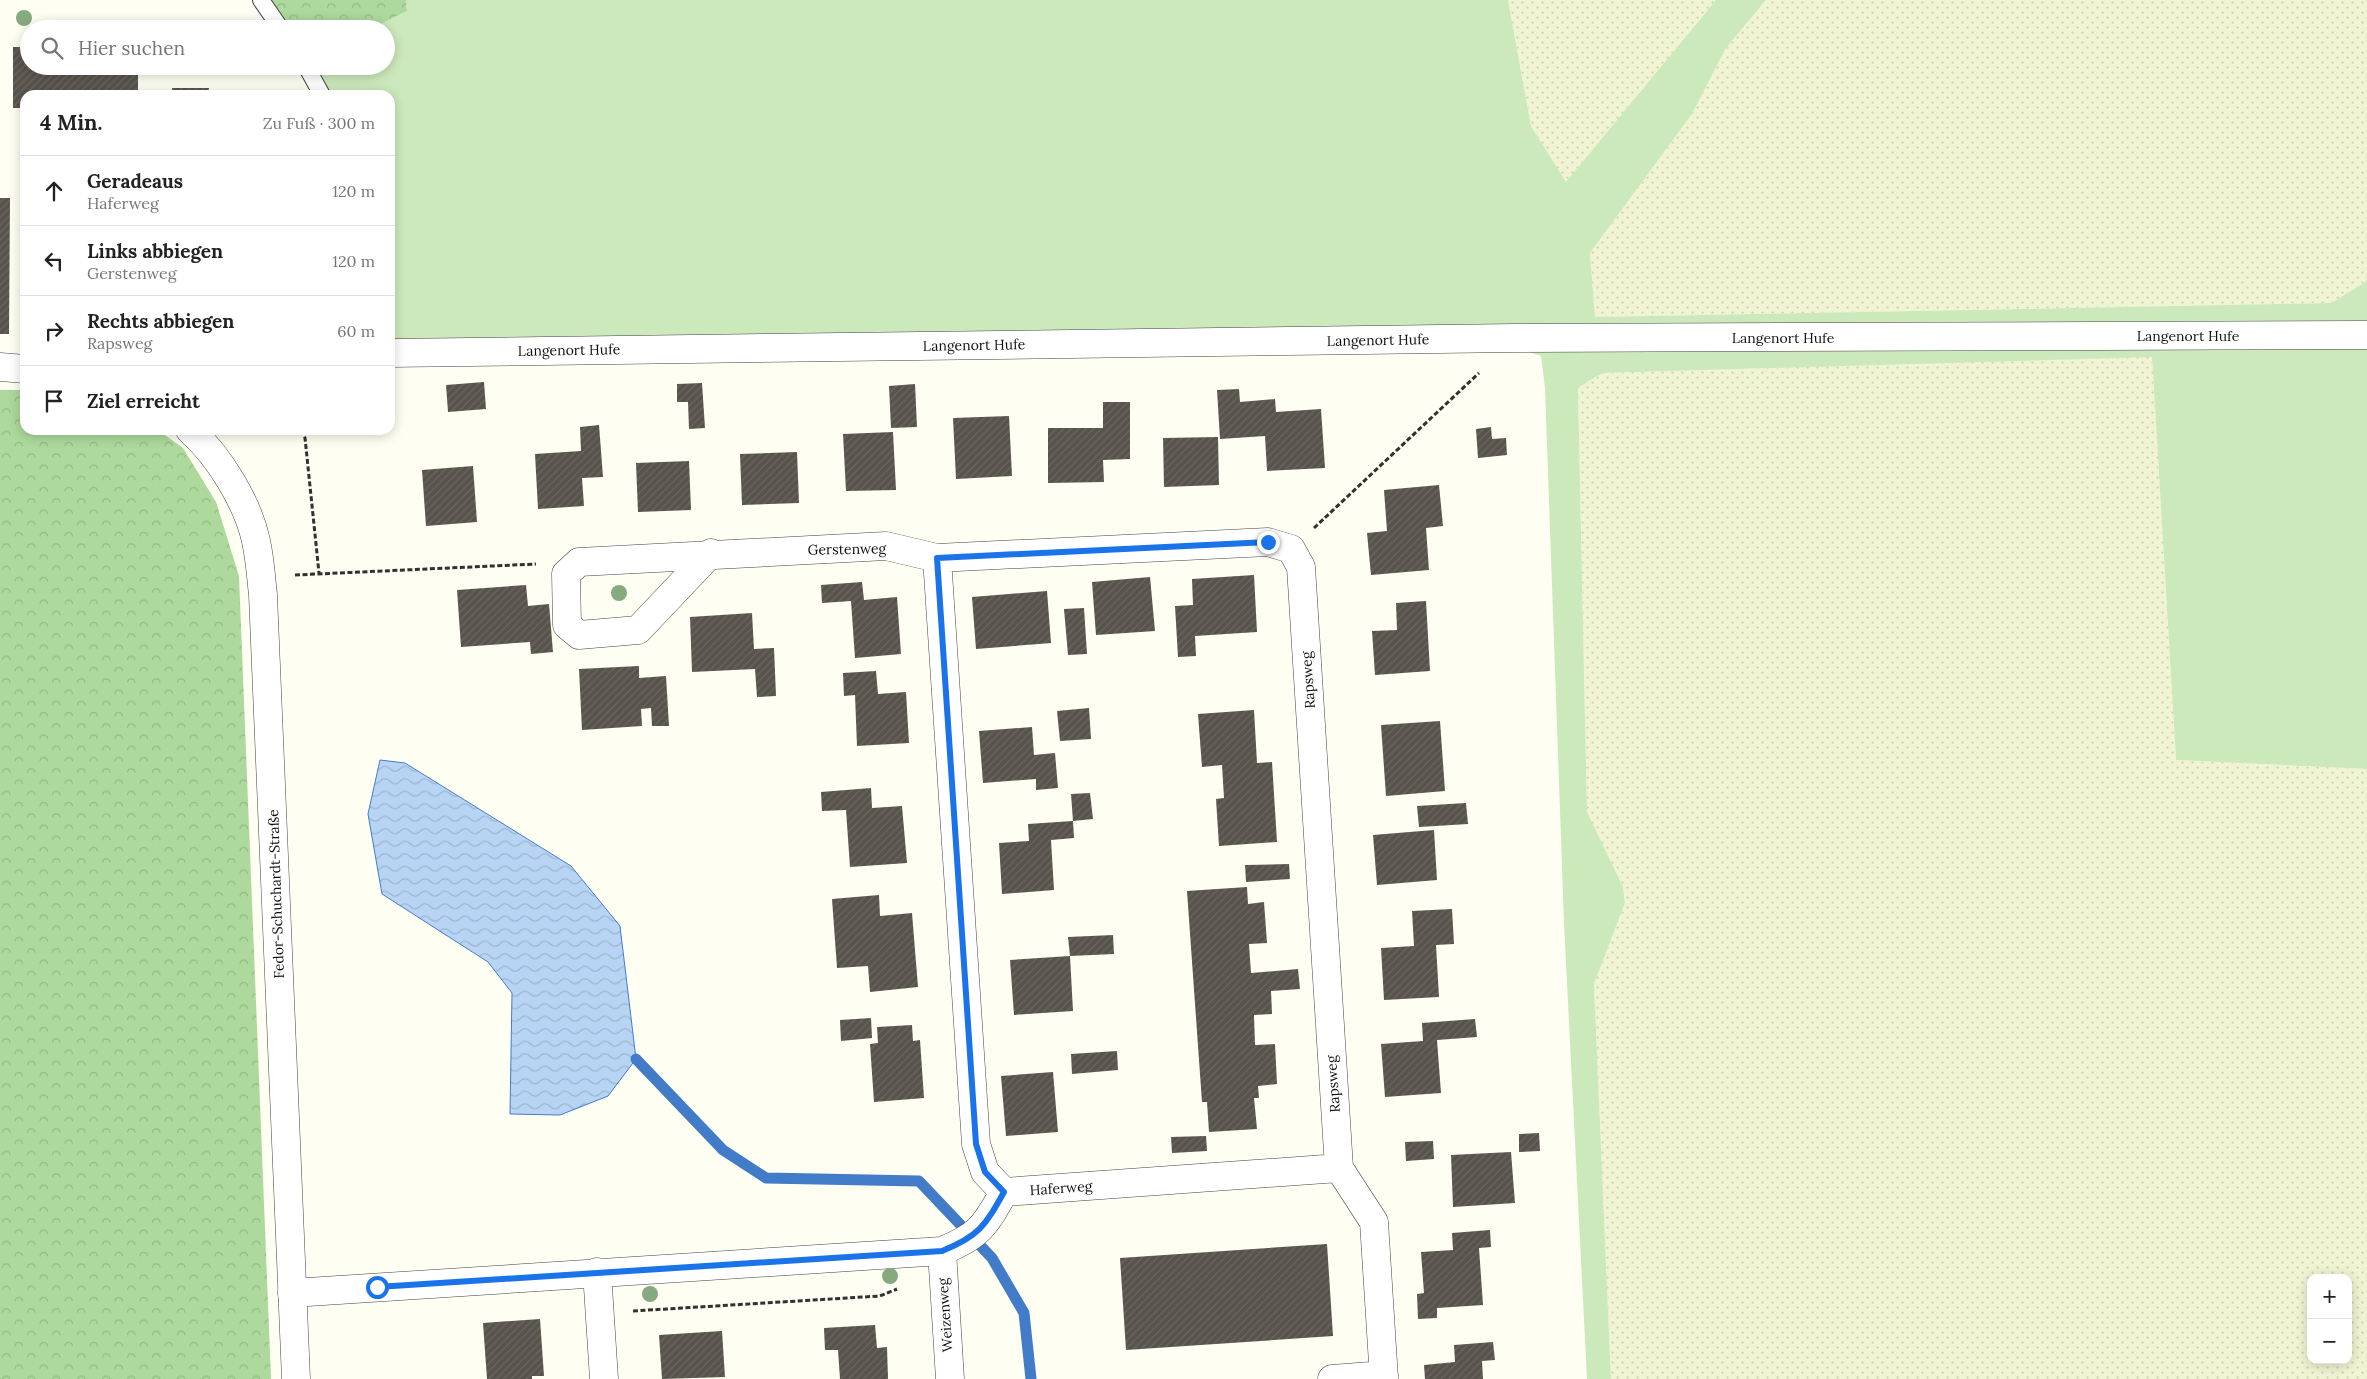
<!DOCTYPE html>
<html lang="de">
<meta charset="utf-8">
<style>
:root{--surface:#fff;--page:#f6f6f6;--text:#222;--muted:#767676;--line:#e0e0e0}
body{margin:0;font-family:Lora,serif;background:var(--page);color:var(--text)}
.controls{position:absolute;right:15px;bottom:15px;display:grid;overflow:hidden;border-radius:10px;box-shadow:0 2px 12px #0003}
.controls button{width:45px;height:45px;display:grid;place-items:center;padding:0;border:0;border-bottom:1px solid var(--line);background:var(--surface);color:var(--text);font:25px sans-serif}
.stop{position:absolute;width:15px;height:15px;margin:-11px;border:4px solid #1a73e8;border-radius:50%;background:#fff}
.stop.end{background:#1a73e8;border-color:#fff;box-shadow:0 1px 5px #0008}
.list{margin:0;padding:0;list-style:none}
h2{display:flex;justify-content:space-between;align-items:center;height:65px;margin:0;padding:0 20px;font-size:21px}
h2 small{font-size:16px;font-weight:400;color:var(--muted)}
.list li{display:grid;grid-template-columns:32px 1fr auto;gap:15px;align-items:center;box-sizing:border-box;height:70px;padding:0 20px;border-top:1px solid var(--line)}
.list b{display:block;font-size:19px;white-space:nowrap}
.list p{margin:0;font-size:16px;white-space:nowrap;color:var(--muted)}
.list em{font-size:16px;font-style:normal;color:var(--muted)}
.icon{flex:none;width:28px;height:28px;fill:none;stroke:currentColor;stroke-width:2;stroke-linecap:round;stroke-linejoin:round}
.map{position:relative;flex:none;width:2367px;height:1379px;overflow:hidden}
.search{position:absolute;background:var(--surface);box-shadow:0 2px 12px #0003;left:20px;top:20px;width:375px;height:55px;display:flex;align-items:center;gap:12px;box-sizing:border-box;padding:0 18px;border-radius:28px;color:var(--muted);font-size:19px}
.panel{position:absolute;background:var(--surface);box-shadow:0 2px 12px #0003;left:20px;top:90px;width:375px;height:345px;border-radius:15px}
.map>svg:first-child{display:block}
.farmland{fill:url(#farmland-dots);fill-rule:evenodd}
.grass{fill:#cce9bc}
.forest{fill:url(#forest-crowns)}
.water{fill:url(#water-waves);stroke:#427cc9}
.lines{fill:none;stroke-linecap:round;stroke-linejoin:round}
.stream{stroke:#427cc9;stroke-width:11}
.building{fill:url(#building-hatch)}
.service-casing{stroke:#424242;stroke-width:18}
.minor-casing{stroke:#424242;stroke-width:29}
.tertiary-casing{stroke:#424242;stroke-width:29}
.path{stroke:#313131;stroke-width:3;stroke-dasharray:5 2.5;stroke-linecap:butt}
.service{stroke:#fff;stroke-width:16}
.minor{stroke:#fff;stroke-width:28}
.tertiary{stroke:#fff;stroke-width:28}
.tree{fill:#86aa7f}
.route{stroke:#1a73e8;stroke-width:6}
.labels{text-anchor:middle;stroke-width:5;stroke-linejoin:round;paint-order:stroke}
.street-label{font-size:14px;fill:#0f0f0f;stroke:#fff}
</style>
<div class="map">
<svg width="2367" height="1379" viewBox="0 0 2367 1379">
<defs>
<pattern id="farmland-dots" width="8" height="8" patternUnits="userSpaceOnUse" patternTransform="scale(1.25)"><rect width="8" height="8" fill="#f1f4d3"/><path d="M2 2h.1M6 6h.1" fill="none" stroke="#cdd0b4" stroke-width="1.8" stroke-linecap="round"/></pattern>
<pattern id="forest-crowns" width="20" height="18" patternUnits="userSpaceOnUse" patternTransform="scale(1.25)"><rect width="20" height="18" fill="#add99c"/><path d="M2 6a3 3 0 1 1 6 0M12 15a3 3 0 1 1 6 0" fill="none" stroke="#94b985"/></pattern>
<pattern id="water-waves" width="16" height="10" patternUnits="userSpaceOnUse" patternTransform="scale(1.25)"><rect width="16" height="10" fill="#b8d4f4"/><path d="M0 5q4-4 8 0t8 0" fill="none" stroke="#9db5d0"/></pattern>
<pattern id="building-hatch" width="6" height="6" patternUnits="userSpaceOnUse" patternTransform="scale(1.25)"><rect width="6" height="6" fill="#58534c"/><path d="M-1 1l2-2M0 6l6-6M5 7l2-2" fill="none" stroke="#6b6761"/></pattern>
</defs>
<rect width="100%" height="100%" fill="#fffef2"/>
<!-- farmland -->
<path class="farmland" d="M1508,0h208l-150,183 -35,-57z
M1766,0h601v281l-36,22 -736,14 -5,-64 102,-139 34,-66z
M2152,356l24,404 191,9v610h-756l-17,-395 31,-81 -2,-16 -36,-74 -9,-425 24,-15zM2311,1278h37v82h-37z"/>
<!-- grass -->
<path class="grass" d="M406,0h1102l23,126 35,56 150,-182h50l-40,48 -34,66 -102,139 5,64 736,-14 36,-22v488l-191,-9 -24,-403 -550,16 -24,15 9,424 36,75 2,16 -31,81 17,395h-24l-23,-456 -19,-535 -4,-32 -30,-10 -1121,18v-269h-78l-8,-29h82v-37h-15l36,-18z"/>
<!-- forest -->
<path class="forest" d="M261,0h145l1,11 -36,18h-90z
M0,390h25v40h133l25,18 33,54 23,74 32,803h-271z"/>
<!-- water -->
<path class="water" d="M380,760l25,3 166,103 49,60 16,133 -28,37 -48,19 -50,-1 2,-121 -24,-31 -106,-68 -14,-80z"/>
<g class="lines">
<!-- stream -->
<path class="stream" d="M636,1059l87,91 43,28 153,3 73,77 32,55 7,66"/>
</g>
<!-- building -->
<path class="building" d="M13,47h16v19h109v29h-113v13h-12z
M172,88h37l-1,5 40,-1v3h-76z
M0,198h10l-1,136h-9z
M484,382l2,27 -38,3 -2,-27z
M702,383l3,45 -16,1 -1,-27h-11v-18z
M915,384l2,43 -26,1 -2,-42z
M1239,389l1,13 35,-3 1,13 45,-3 4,59 -58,3 -2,-35 -45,3 -3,-49z
M1103,402h27v57l-27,1 1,22 -56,1v-55h55z
M1009,416l3,60 -56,3 -3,-61z
M599,425l4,52 -21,1 2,28 -46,3 -3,-55 46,-3 -1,-24z
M1491,427l1,12 14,-1 1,17 -29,3 -2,-29z
M893,432l3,58 -50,1 -3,-57z
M1218,437l1,48 -55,2 -1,-49z
M797,452l2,51 -57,2 -2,-51z
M689,461l2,49 -53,2 -2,-49z
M473,466l4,56 -51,4 -4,-56z
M1439,485l4,41 -17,2 3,42 -58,5 -4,-42 20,-2 -3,-41z
M1254,575l3,57 -62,4 1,20 -18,1 -3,-51 18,-1 -1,-26z
M1150,577l5,54 -59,4 -4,-53z
M862,582l2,18 33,-3 4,57 -46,4 -4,-57 -29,2 -1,-18z
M526,585l2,21 21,-2 4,48 -22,2 -1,-12 -69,5 -4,-57z
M1047,591l4,52 -75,6 -4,-52z
M1426,601l4,70 -55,4 -3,-44 25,-1 -1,-27z
M1084,608l3,46 -19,1 -4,-46z
M752,613l2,36 20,-1 2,48 -19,1 -2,-28 -63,3 -2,-55z
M639,666v12l27,-2 3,50h-17l-1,-18 -10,1 1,17 -60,4 -3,-61z
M876,671l2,23 28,-2 3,51 -52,3 -2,-51 -11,1 -1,-23z
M1089,708l2,31 -31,2 -3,-30z
M1254,710l3,53 15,-1 5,80 -58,4 -3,-47 8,-1 -2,-33 -20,2 -4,-53z
M1440,721l5,70 -59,5 -5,-71z
M1032,727l2,28 21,-2 3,35 -22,2v-11l-53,4 -4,-52z
M871,788l1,20 30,-2 5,57 -57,4 -4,-57 -24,1 -1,-19z
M1090,793l3,26 -20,2 -2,-27z
M1466,803l2,21 -49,3 -2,-21z
M1073,821l1,17 -23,2 3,50 -52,4 -3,-51 30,-2 -1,-17z
M1434,830l3,50 -60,5 -4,-50z
M1289,864l1,15 -44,3 -1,-17z
M1247,887l1,17 16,-2 3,41 -18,1 2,29 47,-4 2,20 -29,2 1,23 -18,1 1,30 20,-1 2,40 -19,2 1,12h-5l3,31 -48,3 -2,-30h-5l-15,-211z
M879,895l1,21 32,-3 6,74 -48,5 -2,-26 -31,2 -5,-69z
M1452,909l2,35 -18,1 3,52 -55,3 -3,-52 33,-2 -2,-35z
M1113,935l1,19 -44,2 -2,-19z
M1070,956l3,55 -59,4 -4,-55z
M871,1018l1,20 -31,3 -1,-21z
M1475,1019l2,18 -40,3 4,53 -56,4 -4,-53 42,-3 -1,-18z
M912,1025l1,16 7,-1 4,58 -50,4 -4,-58 8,-1 -1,-16z
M1117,1051l1,19 -46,4 -1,-20z
M1053,1072l5,60 -52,4 -5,-60z
M1539,1133l1,18 -21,1v-18z
M1206,1136l1,15 -35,2 -1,-16z
M1433,1141l1,18 -28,2 -1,-19z
M1511,1152l4,51 -62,4 -2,-52z
M1490,1230l1,17 -12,1 4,57 -46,3v10l-19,1 -1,-25 7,-1 -3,-41 32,-2 -1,-17z
M1327,1244l6,92 -207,14 -6,-92z
M540,1319l4,57h-12v3h-45l-4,-56z
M875,1325l2,23 10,-1 1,32h-48l-2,-29h-13l-1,-22z
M722,1331l3,46 -63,2 -3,-44z
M1493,1342l2,18 -13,1 1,18h-58l-1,-14 31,-3 -1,-17z"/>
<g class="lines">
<defs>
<path id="service" d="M261,0l20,29
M306,66l16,29"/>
<path id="minor" d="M390,353l1125,-15 852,-3
M711,553l-73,77 -59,5 -12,-10 -1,-51 13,-12 307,-16 51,12 39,586 9,28 19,20
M937,558l331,-16 23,7 10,18 38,601
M942,1251l8,128
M597,1272l7,107
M292,1293l650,-42c37,-15 43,-25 62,-59l335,-24 35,54 10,157
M1332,1379l52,-4"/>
<path id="tertiary" d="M0,367l25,2
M190,430c29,26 58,73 66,111 4,18 5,36 7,54l33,784"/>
</defs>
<!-- service casing -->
<use href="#service" class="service-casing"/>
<!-- minor casing -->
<use href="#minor" class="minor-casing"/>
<!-- tertiary casing -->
<use href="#tertiary" class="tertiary-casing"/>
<!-- path -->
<path class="path" d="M301,430l4,8 14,135
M1314,528l165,-155
M295,575l241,-11
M633,1311l247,-15 17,-7"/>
<!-- service -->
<use href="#service" class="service"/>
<!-- minor -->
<use href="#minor" class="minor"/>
<!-- tertiary -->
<use href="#tertiary" class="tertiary"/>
</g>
<!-- trees -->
<g class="tree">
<circle cx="24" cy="18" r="8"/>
<circle cx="619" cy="593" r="8"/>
<circle cx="890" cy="1276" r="8"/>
<circle cx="650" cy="1294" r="8"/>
</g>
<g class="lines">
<!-- route -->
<path class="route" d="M377,1287l565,-36c37,-15 43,-25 62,-59l-19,-20 -9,-28 -39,-586 331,-16"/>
</g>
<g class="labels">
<!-- street labels -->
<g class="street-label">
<text x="2188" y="341">Langenort Hufe</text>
<text x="1783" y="343">Langenort Hufe</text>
<text transform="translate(1378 340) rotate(-1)" y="5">Langenort Hufe</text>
<text transform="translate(974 345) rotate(-1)" y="5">Langenort Hufe</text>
<text transform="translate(569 350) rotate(-1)" y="5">Langenort Hufe</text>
<text transform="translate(847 549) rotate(-1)" y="5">Gerstenweg</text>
<text transform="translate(1308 680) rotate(-94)" y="5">Rapsweg</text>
<text transform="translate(276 894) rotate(-92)" y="5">Fedor-Schuchardt-Straße</text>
<text transform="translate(1333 1084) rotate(-94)" y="5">Rapsweg</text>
<text transform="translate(1061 1188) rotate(-4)" y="5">Haferweg</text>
<text transform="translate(945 1315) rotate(-94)" y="5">Weizenweg</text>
</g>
</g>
</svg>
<div class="controls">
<button>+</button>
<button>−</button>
</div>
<div class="stop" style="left:377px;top:1287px"></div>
<div class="stop end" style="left:1268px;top:542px"></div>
<div class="search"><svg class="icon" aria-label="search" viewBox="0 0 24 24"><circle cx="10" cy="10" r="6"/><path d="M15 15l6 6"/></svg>Hier suchen</div>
<section class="panel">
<h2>4 Min.<small>Zu Fuß · 300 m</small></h2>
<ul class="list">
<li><svg class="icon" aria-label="ahead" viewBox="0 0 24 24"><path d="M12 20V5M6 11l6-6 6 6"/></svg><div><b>Geradeaus</b><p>Haferweg</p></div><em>120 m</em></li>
<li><svg class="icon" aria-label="left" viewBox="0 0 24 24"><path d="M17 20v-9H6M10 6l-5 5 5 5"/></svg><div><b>Links abbiegen</b><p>Gerstenweg</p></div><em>120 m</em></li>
<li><svg class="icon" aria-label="right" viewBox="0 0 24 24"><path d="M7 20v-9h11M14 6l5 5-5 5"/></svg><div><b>Rechts abbiegen</b><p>Rapsweg</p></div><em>60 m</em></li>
<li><svg class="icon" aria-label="arrive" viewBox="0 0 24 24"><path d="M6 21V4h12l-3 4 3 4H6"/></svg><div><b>Ziel erreicht</b></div></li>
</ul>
</section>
</div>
